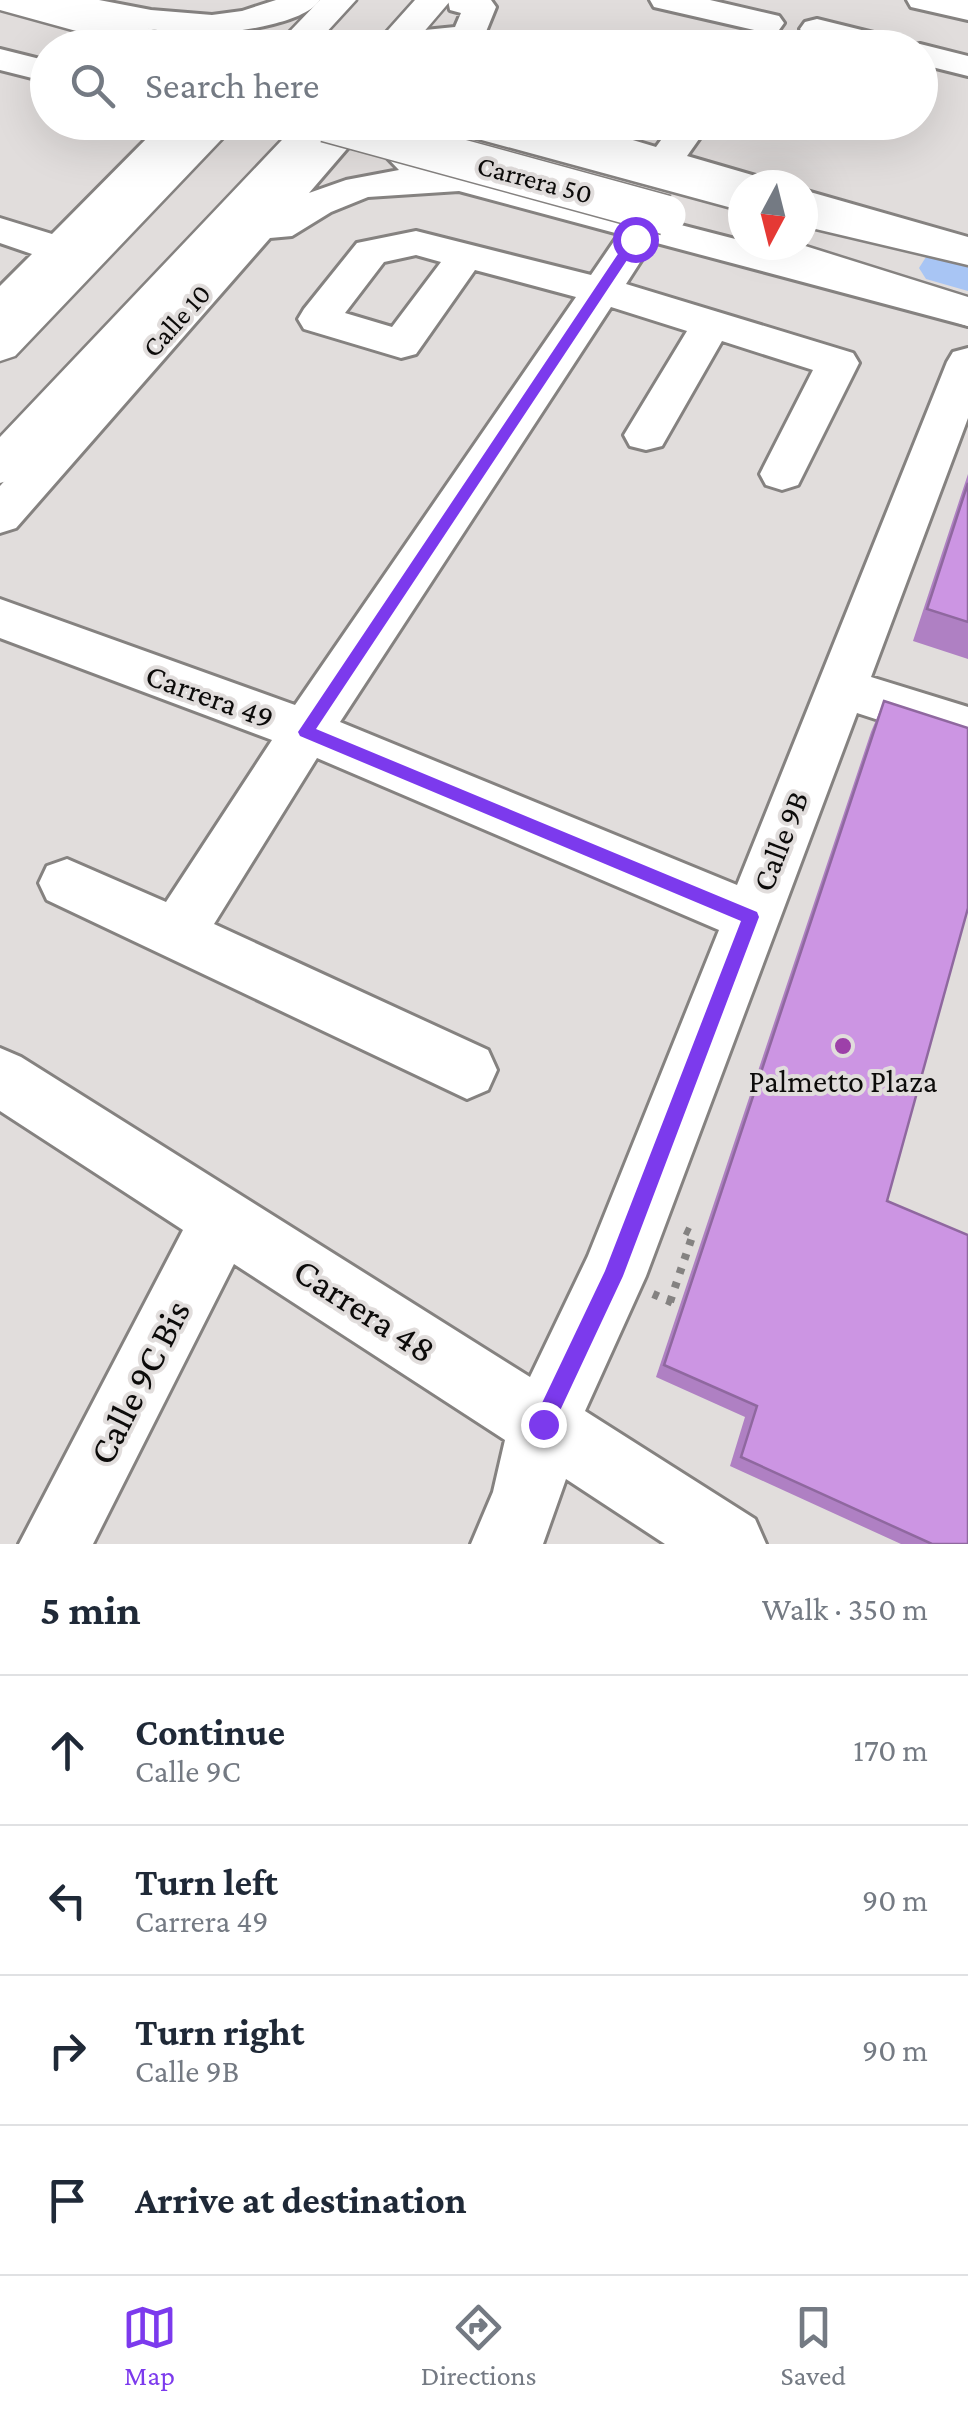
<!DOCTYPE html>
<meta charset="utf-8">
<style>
:root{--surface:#fff;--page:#f2f2f3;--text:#1f2937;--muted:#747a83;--line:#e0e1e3;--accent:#7c3aed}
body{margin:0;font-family:"Crimson Pro",serif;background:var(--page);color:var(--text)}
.compass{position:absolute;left:728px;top:170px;width:90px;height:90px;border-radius:50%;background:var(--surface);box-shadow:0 10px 40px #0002;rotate:187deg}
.stop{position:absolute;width:30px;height:30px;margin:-22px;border:8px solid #7c3aed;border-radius:50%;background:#fff}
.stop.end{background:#7c3aed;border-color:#fff;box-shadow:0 2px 10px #0008}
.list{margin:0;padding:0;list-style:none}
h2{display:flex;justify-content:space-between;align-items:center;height:130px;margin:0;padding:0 40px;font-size:42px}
h2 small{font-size:32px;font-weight:400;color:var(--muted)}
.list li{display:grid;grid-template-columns:65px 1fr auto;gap:30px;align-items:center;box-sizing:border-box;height:150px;padding:0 40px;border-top:2px solid var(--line)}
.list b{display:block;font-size:38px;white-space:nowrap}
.list p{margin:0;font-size:32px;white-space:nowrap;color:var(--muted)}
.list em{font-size:32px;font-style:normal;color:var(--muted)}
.icon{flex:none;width:55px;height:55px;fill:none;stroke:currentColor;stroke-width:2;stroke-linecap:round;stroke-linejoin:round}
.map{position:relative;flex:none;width:968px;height:1544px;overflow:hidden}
.search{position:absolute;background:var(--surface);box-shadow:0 10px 40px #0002;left:30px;right:30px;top:30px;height:110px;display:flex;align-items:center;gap:25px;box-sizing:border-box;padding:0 35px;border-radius:55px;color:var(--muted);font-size:38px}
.sheet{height:730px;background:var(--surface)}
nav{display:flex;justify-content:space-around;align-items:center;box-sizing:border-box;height:140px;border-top:2px solid var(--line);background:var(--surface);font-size:28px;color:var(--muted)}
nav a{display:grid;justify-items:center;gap:5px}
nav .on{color:var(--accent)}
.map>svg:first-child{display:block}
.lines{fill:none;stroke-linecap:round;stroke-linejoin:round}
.river{fill:#a8c5f4;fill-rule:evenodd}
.minor-casing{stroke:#858280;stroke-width:6}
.major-casing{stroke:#858280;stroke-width:5}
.path{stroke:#848281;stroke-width:8;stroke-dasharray:6 9;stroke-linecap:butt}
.minor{fill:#fff;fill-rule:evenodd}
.major{fill:#fff;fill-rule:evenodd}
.major-bridge-casing{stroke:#858280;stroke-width:42;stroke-linecap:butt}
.major-bridge{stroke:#fff;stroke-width:39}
.wall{fill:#af80c3}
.building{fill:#cc95e3;stroke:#8f689f;stroke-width:2.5}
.route{fill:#7c3aed}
.poi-dot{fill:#9d40a9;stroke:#e1dddc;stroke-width:4}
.labels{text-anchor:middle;stroke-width:8;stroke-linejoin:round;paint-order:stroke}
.far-street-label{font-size:28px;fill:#0c0b0a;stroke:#e1dddc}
.street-label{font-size:32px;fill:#0c0b0a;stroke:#e1dddc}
.poi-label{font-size:32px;fill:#0c0b0a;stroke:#e1dddc}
.near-street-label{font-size:38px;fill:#0c0b0a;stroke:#e1dddc}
</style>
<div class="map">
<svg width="968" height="1544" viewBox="0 0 968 1544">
<rect width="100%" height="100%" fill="#e1dddc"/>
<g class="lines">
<!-- river -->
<path class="river" d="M943,253l25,7v31l-42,-12 -7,-11 7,-11z"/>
<defs>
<path id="minor" d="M41,0h58l52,10 61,5 30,-4 34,-11h44c-9,13 -31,20 -47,24 -78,20 -151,2 -228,-17z
M448,0h43l5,7 -15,37 -66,1 -5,-7 5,-7 40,-4 6,-14 -11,-3z
M650,0h60l69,16 5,7 -5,7 -12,3 -113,-26z
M907,0h61v20l-57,-13z
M817,19l89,22 4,5 10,-2 48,12v20l-48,-12v-16h-69l-46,-12 -5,-7 5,-7z
M0,49l48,12v21l-48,-12z
M163,122h39l-126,137 -62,60 -14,4v-37l32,-32 -32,-11v-25l52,16z
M332,122h38l-61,71 37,-13 53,-10 -21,-22 1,-17 6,-9h37l-7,10 -1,13 18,16 311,80v4h14l211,55v26l-315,-84 -27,42 227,69 6,10 -61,122 -16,5 -16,-5 -6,-11 53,-104 -91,-29 -60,105 -16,4 -16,-4 -6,-11 63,-104 -76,-24 -271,415 397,163 210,-523 6,-10 15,-4v70l-97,259 97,30v42l-111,-36 -211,563 -61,135 170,108 11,25h-101l-99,-65 -23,65h-72l22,-52 12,-52 -271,-176 -141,280h-74l164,-314 -183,-119v-63l21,9 509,320 58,-121 131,-326 -402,-172 -103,166 274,126 9,20 -9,20 -21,9 -420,-199 -8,-17 8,-17 20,-7 99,43 106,-162 -272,-102v-39l295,106 281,-408 -101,-27 -59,84 -15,4 -97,-29 -6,-10 6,-10 53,-66 59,-12 175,44 28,-41 -160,-43 -91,6 -37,15 -39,24 -22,2 -254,290 -16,5v-47zM416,255l25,7 -49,65 -47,-14 39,-51z
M514,122h59l83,25 18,-25h37l-24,34 72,21 6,8h-22v11l-10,-3 -214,-63z
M803,190l165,47v25l-165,-48z"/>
<path id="major" d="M0,0h42l151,40 5,8h-60l-138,-38z
M320,0h36l-44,48h-38z
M415,0h36l-41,48h-38z
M197,122h41l-223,234 -15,5v-41z
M299,122h40l-322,356 -17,5v-46z
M439,122h64l240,65v24l-298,-81z
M803,202l165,37v26l-165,-39z
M743,238v7h59l166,52v29l-223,-72 -7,-9z"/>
</defs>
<!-- minor casing -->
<use href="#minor" class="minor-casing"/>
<!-- major casing -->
<use href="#major" class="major-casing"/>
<!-- path -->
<path class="path" d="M653,1294l27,12
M670,1302l23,-68 -13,-6"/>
<!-- minor -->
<use href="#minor" class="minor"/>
<!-- major -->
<use href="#major" class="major"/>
<defs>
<path id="major-bridge" d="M326,122l340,93"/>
</defs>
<!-- major-bridge casing -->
<use href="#major-bridge" class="major-bridge-casing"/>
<!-- major-bridge -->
<use href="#major-bridge" class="major-bridge"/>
</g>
<!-- wall -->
<path class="wall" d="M968,474v185l-55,-18z
M884,701l3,500 81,343h-67l-171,-78 15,-49 -89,-40 215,-645z"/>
<!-- building -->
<path class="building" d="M968,483v139l-41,-13z
M884,701l84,27v180l-81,293 81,34v309h-36l-191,-87 16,-51 -93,-41z"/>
<!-- route -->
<path class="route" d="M630,236l11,3 -325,490 441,183 2,5 -136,359 -73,156 -7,3 -8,-3 -3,-8 73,-153 136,-350 -441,-185 -2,-4z"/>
<!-- markers -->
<circle class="poi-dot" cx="843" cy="1046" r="10"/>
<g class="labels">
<!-- far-street labels -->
<g class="far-street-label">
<text transform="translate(535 179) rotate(15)" y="10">Carrera 50</text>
<text transform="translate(176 320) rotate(-48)" y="10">Calle 10</text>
</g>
<!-- street labels -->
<g class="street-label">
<text transform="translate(210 696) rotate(20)" y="11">Carrera 49</text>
<text transform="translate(780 841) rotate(-69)" y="11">Calle 9B</text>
</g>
<!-- poi labels -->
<g class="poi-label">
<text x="843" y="1092">Palmetto Plaza</text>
</g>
<!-- near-street labels -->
<g class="near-street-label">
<text transform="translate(365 1310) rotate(33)" y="13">Carrera 48</text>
<text transform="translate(139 1382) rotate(-63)" y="13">Calle 9C Bis</text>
</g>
</g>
</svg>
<svg class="compass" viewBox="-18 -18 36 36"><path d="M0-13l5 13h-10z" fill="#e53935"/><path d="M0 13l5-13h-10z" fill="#747a83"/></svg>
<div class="stop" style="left:635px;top:239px"></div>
<div class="stop end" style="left:543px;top:1424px"></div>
<div class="search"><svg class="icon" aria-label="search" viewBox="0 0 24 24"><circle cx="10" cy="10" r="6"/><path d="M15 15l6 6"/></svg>Search here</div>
</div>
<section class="sheet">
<h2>5 min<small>Walk · 350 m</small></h2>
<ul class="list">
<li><svg class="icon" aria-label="ahead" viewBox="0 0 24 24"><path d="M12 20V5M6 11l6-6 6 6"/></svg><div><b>Continue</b><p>Calle 9C</p></div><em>170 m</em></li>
<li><svg class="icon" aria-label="left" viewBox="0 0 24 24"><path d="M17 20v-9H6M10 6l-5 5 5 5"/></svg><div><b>Turn left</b><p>Carrera 49</p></div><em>90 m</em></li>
<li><svg class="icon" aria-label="right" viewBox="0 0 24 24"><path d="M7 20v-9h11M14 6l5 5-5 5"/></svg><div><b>Turn right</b><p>Calle 9B</p></div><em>90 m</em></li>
<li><svg class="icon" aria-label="arrive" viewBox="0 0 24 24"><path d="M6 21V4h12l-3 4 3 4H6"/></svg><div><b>Arrive at destination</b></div></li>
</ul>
</section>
<nav>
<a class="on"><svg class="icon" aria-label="map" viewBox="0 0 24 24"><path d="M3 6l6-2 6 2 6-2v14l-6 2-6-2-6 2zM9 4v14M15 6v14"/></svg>Map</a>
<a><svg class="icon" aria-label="directions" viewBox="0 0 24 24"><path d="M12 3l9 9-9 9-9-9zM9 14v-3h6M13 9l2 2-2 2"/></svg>Directions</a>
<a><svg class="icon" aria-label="saved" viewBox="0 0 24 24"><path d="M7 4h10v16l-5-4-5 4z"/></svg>Saved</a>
</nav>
